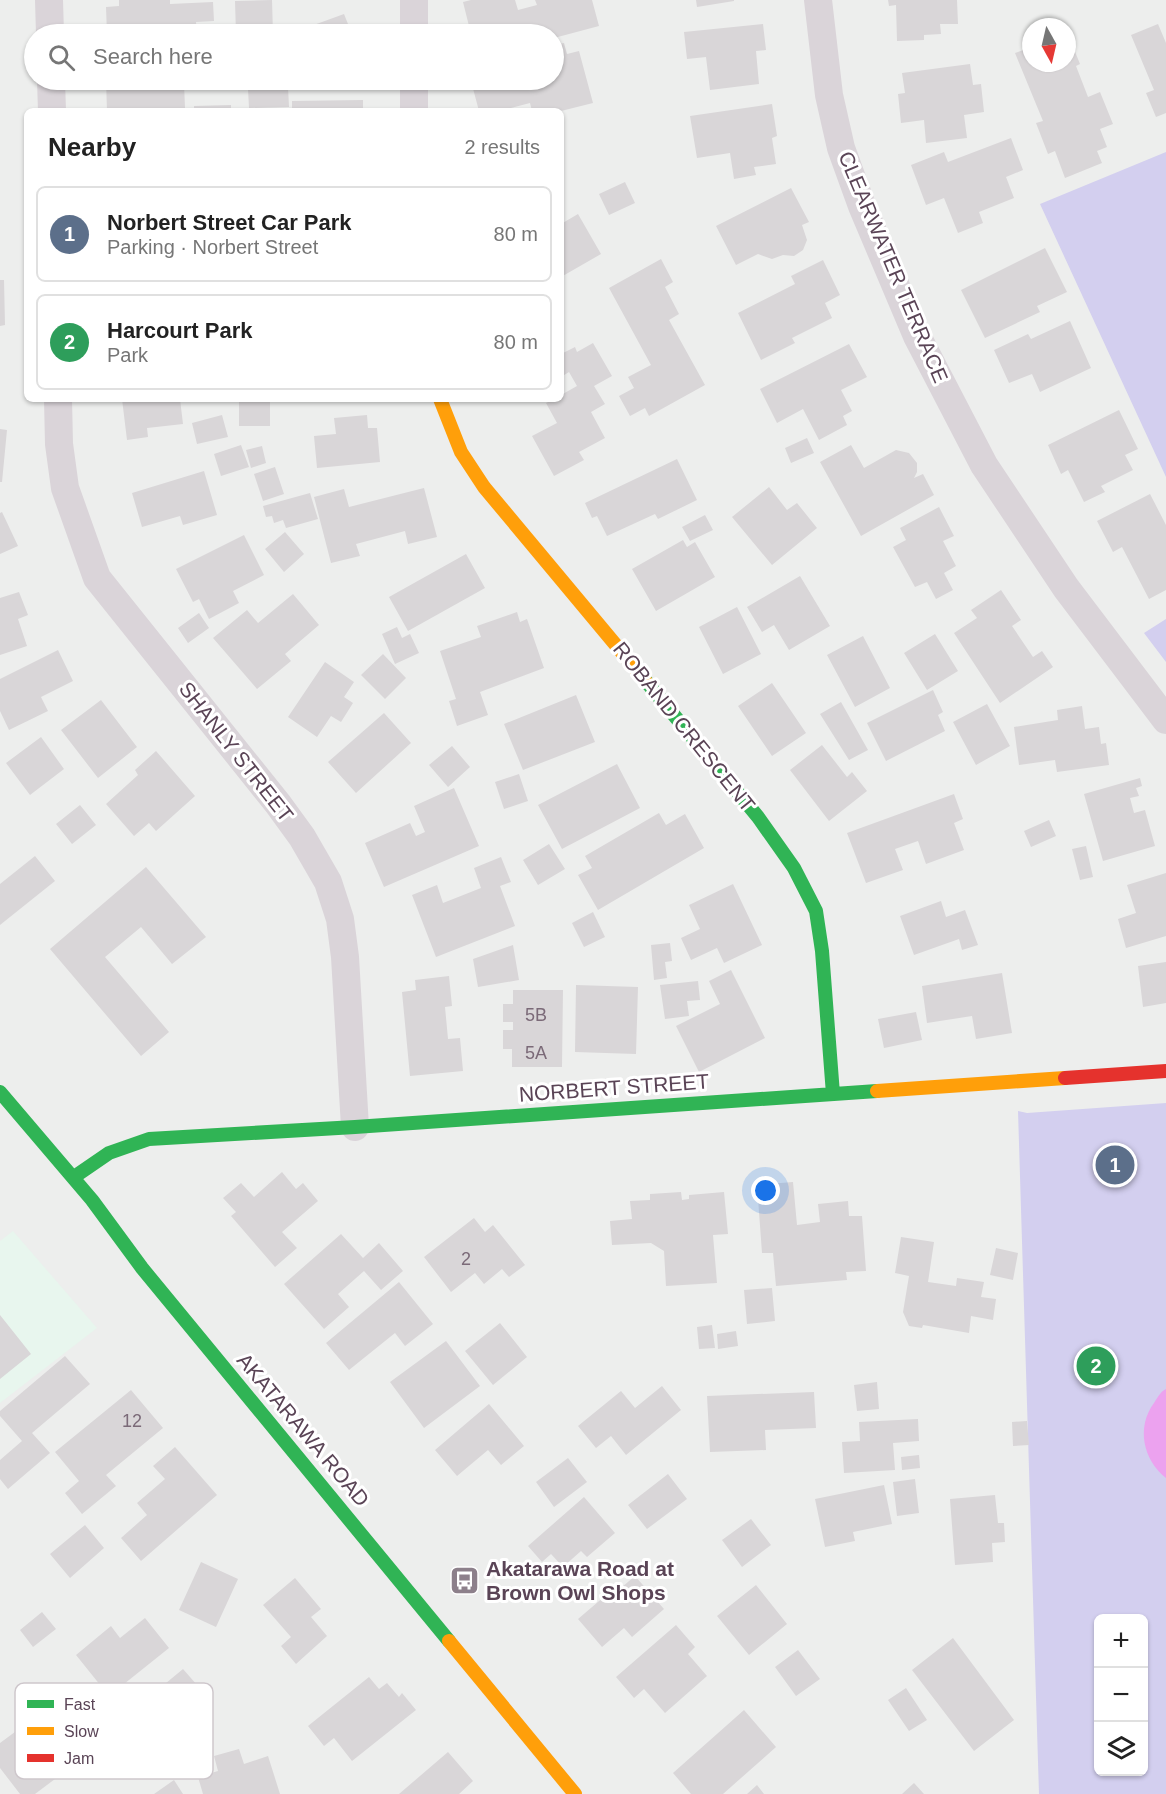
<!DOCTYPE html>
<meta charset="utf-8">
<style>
:root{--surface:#fff;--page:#f6f6f6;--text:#222;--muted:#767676;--line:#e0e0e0;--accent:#7c3aed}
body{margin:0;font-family:Helvetica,sans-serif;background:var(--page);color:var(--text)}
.controls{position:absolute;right:18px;bottom:18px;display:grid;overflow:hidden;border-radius:9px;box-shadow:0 2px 4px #0004}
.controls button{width:54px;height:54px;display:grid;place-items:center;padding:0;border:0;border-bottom:2px solid var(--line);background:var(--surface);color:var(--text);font:30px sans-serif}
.compass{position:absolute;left:1022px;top:18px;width:54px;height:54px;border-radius:50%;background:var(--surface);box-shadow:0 2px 4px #0004;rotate:172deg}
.you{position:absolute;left:766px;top:1191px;width:21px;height:21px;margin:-15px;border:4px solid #fff;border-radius:50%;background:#1a73e8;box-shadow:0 0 0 9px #1a73e833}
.badge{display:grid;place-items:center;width:39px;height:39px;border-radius:50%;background:var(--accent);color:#fff;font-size:20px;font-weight:700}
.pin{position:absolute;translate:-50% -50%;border:3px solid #fff;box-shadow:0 2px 6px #0006}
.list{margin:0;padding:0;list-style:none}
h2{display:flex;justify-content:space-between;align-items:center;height:78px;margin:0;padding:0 24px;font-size:26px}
h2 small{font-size:20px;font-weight:400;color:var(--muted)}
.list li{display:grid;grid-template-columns:39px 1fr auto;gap:18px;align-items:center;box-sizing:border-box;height:96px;margin:0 12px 12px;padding:0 12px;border:2px solid var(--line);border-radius:9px}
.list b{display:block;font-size:22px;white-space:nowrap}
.list p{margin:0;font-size:20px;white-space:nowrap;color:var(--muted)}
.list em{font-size:20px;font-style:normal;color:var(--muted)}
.icon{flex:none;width:33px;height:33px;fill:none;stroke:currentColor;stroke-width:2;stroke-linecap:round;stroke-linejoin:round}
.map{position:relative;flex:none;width:1166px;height:1794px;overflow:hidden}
.search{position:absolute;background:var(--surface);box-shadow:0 2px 4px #0004;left:24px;top:24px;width:540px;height:66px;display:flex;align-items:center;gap:15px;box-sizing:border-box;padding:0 21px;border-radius:33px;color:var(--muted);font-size:22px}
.panel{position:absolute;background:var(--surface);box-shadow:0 2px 4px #0004;left:24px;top:108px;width:540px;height:294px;border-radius:9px}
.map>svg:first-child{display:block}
.commercial{fill:#e8f6ee}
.green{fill:#d3cfef;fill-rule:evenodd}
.water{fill:#eca2ef}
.building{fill:#d9d6d8}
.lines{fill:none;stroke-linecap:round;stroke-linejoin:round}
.street{stroke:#dad4d9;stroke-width:28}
.fast{stroke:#30b455;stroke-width:14}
.slow{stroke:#ff9f0a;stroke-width:14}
.jam{stroke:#e5322d;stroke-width:14}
.labels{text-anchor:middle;stroke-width:6;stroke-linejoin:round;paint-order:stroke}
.number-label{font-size:18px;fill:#7b6a78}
.street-label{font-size:21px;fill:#5a4456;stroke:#fff}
.poi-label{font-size:21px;font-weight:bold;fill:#5a4456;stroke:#fff;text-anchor:start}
.key{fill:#fff;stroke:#cec7cc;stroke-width:1.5}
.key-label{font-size:16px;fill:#5a4456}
</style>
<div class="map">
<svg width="1166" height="1794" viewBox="0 0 1166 1794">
<rect width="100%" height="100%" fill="#edeeed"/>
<!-- commercial -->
<path class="commercial" d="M13,1231l84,97 -97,75v-162z"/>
<!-- green -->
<path class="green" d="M1166,152v325l-126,-273z
M1166,619v43l-22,-29z
M1166,1103v691h-127l-21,-683 9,2zM1098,1618h46v154h-46z"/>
<!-- water -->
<path class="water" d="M1166,1389v89c-23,-18 -30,-51 -12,-75 4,-6 6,-11 12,-14z"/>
<!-- building -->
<path class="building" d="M119,0h51v4l43,-2 1,19 -18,1 1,12h-90l-1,-27 13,-1z
M272,0l1,34h-37l-1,-33z
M471,0h44l3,10 19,-5 -2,-5h57l7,26 -45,12v-4h-83l-8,-32z
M696,0h38v1l-37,6z
M888,0h69l1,24h-18l1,10 -17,1v5l-27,1 -1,-36 -7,1z
M344,14l8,20h-63z
M763,24l3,26 -10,1 3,33 -49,6 -4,-33 -19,2 -3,-27z
M1158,24l8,19v70l-10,4 -10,-24 8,-3 -23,-55z
M1067,32l13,32 -4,2 12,31 12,-5 13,32 -13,5 7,18 -10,4 5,12 -37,15 -10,-27 -7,3 -12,-31 7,-2 -28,-68 16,-6v16h36z
M564,43l3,11 12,-3 14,52 -32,8h-29l-2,-8 -30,8h-21l-8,-30 83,-1v-35z
M970,64l3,21 8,-1 3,28 -20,3 3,23 -41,5 -2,-23 -23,3 -3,-29 7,-1 -3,-20z
M106,80h66v4l12,-1 1,25h-12v3h-66z
M264,80h16v7h8l1,20 -40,1 -1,-19 16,-1z
M363,100v11h-71v-10z
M772,104l5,32 -5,2 4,26 -22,3 2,8 -22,4 -4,-26 -33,5 -7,-42z
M231,105v6h-37v-5z
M1011,138l12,32 -17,7 8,21 -35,14 4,11 -25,10 -14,-35 -18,7 -15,-40 33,-13 4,10z
M625,182l10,21 -26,12 -10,-21z
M791,188l18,34 -7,3 5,15 -4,10 -9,6 -11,-1 -11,4 -14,-5 -22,11 -20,-39z
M578,214l23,40 -40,23v-53z
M1045,248l22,44 -30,14 3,6 -55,26 -24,-48z
M661,259l12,23 -8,5 14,27 -10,6 36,65 -56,31 -4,-8 -15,8 -11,-20 15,-8 -6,-11 23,-12 -42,-77z
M823,260l17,35 -15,8 7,15 -40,20 3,5 -34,17 -23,-47 57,-29 -4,-8z
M0,280h4l1,45 -5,1z
M1070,321l21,47 -51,24 -8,-18 -23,9 -15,-33 34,-16 3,5z
M593,343l19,33 -18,10 11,18 -14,8 14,26 -26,14 5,8 -30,16 -22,-40 25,-13 -11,-20 8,-4h7v-4l16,-9 -8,-14 -8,5v-23l14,-7 2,5z
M849,344l18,33 -26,13 11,21 -9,5 4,9 -28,15 -16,-31 -26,14 -17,-34z
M122,399h58l3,25 -36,4 1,9 -21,3z
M239,399h31v27h-31z
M1119,410l19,39 -13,6 8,15 -32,16 4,6 -21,10 -16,-32 -7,4 -13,-29z
M222,415l6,22 -31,7 -5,-21z
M367,415l1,13h9l3,34 -63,6 -3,-32 22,-2 -2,-16z
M0,429l7,1 -5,52h-2z
M807,438l7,15 -23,10 -6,-15z
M241,445l8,22 -28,9 -7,-22z
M851,445l13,23 32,-18 13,3 8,10v9l-3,6 9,-4 11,21 -73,41 -41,-74z
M262,446l4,17 -15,5 -5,-18z
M677,459l20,41 -39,19 -3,-5 -48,22 -10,-20 -5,2 -7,-15z
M275,467l9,27 -21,7 -9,-27z
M204,471l13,44 -34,10 -3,-9 -38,11 -10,-34z
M769,487l18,23 10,-7 20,25 -45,37 -40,-48z
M424,488l13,49 -29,7 -3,-13 -49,13 4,12 -29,7 -17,-66 30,-8 5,18z
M310,493l8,26 -32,9 -3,-8 -9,3 -2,-7 -6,1 -3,-11z
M1150,494l16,31v65l-17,9 -27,-52 -9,5 -16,-31z
M939,507l15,29 -11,5 13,25 -12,7 9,17 -17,9 -9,-17 -12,5 -22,-40 13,-7 -6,-12z
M2,512l16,34 -18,8v-41z
M705,515l8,15 -23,11 -8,-14z
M285,532l19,22 -20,18 -19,-23z
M244,535l20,40 -31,16 6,12 -30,16 -10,-20 -6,3 -17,-33z
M683,540l4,7 8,-5 20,35 -59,34 -24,-42z
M466,554l19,34 -77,43 -19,-34z
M800,576l30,50 -41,24 -15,-25 -12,7 -15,-25z
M1001,590l20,30 -9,6 21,31 9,-6 11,16 -53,36 -46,-70 23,-15 -6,-8z
M19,592l9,23 -10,4 9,27 -27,9v-57z
M293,594l26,31 -34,29 6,7 -34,28 -44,-51 34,-28 11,13z
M737,607l24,47 -38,20 -24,-47z
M517,612l3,10 7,-3 17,49 -64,24 8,23 -31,11 -8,-25 7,-2 -16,-48 41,-14 -4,-11z
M199,613l10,15 -21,15 -10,-15z
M397,627l5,11 8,-4 9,19 -24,11 -13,-30z
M935,634l23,37 -31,19 -23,-37z
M863,636l27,52 -35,19 -28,-52z
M58,650l15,31 -32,16 7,14 -39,19 -9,-19v-32z
M383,654l23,24 -21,21 -24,-24z
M325,662l29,20 -10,15 9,6 -12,19 -10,-6 -14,21 -29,-20z
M772,683l34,50 -34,23 -34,-50z
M933,690l10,22 -5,3 7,16 -59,30 -19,-38z
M576,695l19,47 -72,28 -19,-46z
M101,700l36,47 -39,31 -37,-48z
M841,702l27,48 -19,10 -29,-46z
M987,704l23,42 -34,19 -23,-43z
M1082,706l3,23 14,-2 2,17 5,-1 3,22 -52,7 -2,-12 -36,5 -5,-38 44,-7 -1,-10z
M384,713l27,30 -55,50 -28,-31z
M41,737l23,32 -34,26 -24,-32z
M822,745l25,32 5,-5 15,19 -38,30 -39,-51z
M452,746l18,21 -22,20 -19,-22z
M156,751l39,45 -39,35 -7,-8 -15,13 -28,-32 32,-29 -3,-5z
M617,764l23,44 -78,41 -24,-44z
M519,774l9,27 -24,8 -9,-27z
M1140,778l2,8 -6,2 3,8 -9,2 4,15 11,-3 10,36 -52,15 -19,-67z
M454,788l25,58 -95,41 -19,-44 45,-20 6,13 9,-4 -11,-26z
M954,794l9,25 -9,4 10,27 -38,14 -8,-23 -23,8 8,21 -37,13 -19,-50z
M80,805l16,20 -24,19 -16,-20z
M659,813l7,12 19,-11 19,34 -106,62 -20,-35 14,-7 -7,-12z
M1049,820l7,16 -25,11 -7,-16z
M549,844l16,25 -27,16 -15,-25z
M1086,846l7,31 -13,3 -8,-31z
M35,856l20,25 -55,44v-41z
M501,857l10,25 -11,4 15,40 -79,31 -24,-62 25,-10 6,18 38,-15 -7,-20z
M146,867l60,70 -34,27 -31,-37 -36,30 64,75 -28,24 -91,-107z
M1166,873v63l-40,12 -8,-29 18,-6 -9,-28z
M733,884l29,61 -38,18 -7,-15 -26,12 -10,-22 19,-9 -11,-24z
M941,901l5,16 19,-7 13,35 -16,5 -3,-11 -45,16 -14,-39z
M593,912l12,25 -21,10 -12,-24z
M670,943l2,18 -7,1 2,16 -13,2 -3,-35z
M513,945l6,35 -41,7 -5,-28z
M1166,962v41l-23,4 -5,-41z
M731,970l34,68 -66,34 -23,-46 44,-22 -11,-23z
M1002,973l10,60 -36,6 -4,-23 -45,7 -5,-37z
M449,976l3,30 -7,1 3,32 12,-1 3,33 -53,5 -8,-84 14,-2 -1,-10z
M698,981l2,19 -13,1 2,15 -24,3 -5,-34z
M576,985l62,2 -2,67 -61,-2z
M513,990h50l-1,77h-50v-18h-9v-19h10v-8h-10v-18h10z
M916,1012l6,28 -38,8 -6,-29z
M282,1172l14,17 7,-6 15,18 -36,31 15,16 -22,19 -44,-51 5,-4 -13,-14 18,-15 13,14z
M793,1182l4,43 23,-3 -2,-18 30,-3 1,15h13l4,55 -20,1 1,8 -71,6 -3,-33h-11l-5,-68z
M681,1192l1,8 7,-1v-4l35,-3 4,42 -15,1 4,48 -51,3 -2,-35 -13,-8 -39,2 -2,-24 22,-2 -2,-18 20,-1v-6z
M474,1218l11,14 8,-7 32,40 -16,12 -7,-8 -18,15 -9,-11 -24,19 -27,-35z
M341,1234l22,24 16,-15 24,28 -22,19 -17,-19 -26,23 11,13 -25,22 -40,-45z
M901,1237l33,5 -6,40 28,4 1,-8 27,4 -3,15 15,2 -3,21 -22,-4 -2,17 -46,-8 -1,3 -13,-2 -6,-14 6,-36 -14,-3z
M996,1248l22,5 -5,27 -23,-5z
M399,1282l34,42 -28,22 -10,-13 -46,37 -23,-27z
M772,1288l3,33 -28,3 -3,-34z
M0,1315l31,39 -31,25z
M500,1323l27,34 -34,28 -28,-34z
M712,1325l3,23 -16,1 -2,-22z
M736,1331l2,15 -20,3 -1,-15z
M446,1341l34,45 -56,42 -34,-46z
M65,1356l25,28 -58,49 18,20 -42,36 -8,-10v-19l22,-19 -22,-25v-5z
M877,1382l2,27 -22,2 -3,-26z
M662,1386l19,24 -55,45 -15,-19 -15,12 -18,-22 43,-35 14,17z
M131,1390l32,38 -57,47 10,11 -34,28 -17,-21 14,-12 -24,-29z
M814,1392l2,36 -51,2 1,20 -56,2 -3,-56z
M489,1404l35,42 -23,19 -13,-15 -31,26 -22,-26z
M918,1419l1,22 -26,2 2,27 -51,3 -2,-31 18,-1 -1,-19z
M1027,1421l2,24 -16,1 -1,-24z
M175,1447l42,48 -76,66 -20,-23 26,-23 -10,-12 28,-24 -12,-13z
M919,1455l1,13 -18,2 -1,-13z
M568,1458l19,24 -33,25 -18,-25z
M668,1474l19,25 -40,30 -19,-24z
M915,1479l4,34 -22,3 -4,-34z
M884,1485l8,39 -39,8 2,9 -30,6 -10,-48z
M995,1495l3,28h6l1,19 -13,1 1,19 -38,3 -5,-66z
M584,1497l31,36 -28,24 -6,-6 -18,16 -12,-13 -9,8 -14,-16z
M751,1519l20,26 -29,22 -20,-27z
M85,1525l19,23 -34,30 -20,-24z
M201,1562l37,17 -22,48 -37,-17z
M635,1576l29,33 -32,28 -8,-9 -22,19 -24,-28 34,-29 3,3z
M295,1578l26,31 -10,8 16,19 -31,28 -15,-18 10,-9 -28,-32z
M756,1585l31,39 -38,31 -32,-39z
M42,1612l14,17 -23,18 -13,-17z
M145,1618l24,30 -60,48 -33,-41 35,-29 9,12z
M676,1625l19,22 -7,7 19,22 -42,37 -21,-24 -10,9 -18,-21z
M953,1638l61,82 -40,31 -62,-81z
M798,1650l22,29 -24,17 -21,-29z
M183,1669l21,24 -23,19 15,17 -28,24 -15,-18 -13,11 -21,-24z
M369,1677l10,12 8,-6 12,14 3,-4 14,17 -64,51 -18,-23 -10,8 -16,-20z
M906,1688l21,32 -18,11 -21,-31z
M744,1710l32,37 -53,47h-32l-18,-21z
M19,1729l9,11 10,-8 29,38 -32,24h-15l-20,-26v-25z
M239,1749l5,15 24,-8 12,38h-77l-5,-17 20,-6 -4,-15z
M448,1752l25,29 -14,13h-60z
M174,1780l9,14h-29z
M914,1783l10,11h-22z
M757,1785l7,9h-17z"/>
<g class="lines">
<!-- street -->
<path class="street" d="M49,0l1,34
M414,0v34
M818,0l11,95 12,53 21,58 55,130 67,129 82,123 100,132
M51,80l1,31
M414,80v31
M58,399l1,45 6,44 32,90 181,226 24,33 26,45 12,37 5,38 10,170"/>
<!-- fast -->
<path class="fast" d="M645,680l113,137 36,51 22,43 6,40 11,143
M0,1092l92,108 50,68 307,373
M74,1177l35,-24 40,-14 206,-12 522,-36"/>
<!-- slow -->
<path class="slow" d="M440,399l21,53 23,35 161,193
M877,1091l188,-13
M449,1641l126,153"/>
<!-- jam -->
<path class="jam" d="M1065,1078l101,-7"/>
</g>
<!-- icons -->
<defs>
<symbol id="bus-square" viewBox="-11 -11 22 22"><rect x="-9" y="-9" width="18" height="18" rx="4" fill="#8d808b" stroke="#fff"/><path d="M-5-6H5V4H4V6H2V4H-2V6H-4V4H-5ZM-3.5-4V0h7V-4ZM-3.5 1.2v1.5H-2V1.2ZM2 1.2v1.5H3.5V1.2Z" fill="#fff"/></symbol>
</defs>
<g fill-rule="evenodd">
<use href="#bus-square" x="448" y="1564" width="33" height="33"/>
</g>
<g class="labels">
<!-- number labels -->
<g class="number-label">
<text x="536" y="1021">5B</text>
<text x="536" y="1059">5A</text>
<text x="466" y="1265">2</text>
<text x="132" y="1427">12</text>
</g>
<!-- street labels -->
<g class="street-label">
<text transform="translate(893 267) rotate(67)" y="7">CLEARWATER TERRACE</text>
<text transform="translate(684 727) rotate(51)" y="7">ROBAND CRESCENT</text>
<text transform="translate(236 752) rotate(52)" y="7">SHANLY STREET</text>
<text transform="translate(614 1088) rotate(-4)" y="7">NORBERT STREET</text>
<text transform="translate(303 1430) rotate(50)" y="7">AKATARAWA ROAD</text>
</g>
<!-- poi labels -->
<g class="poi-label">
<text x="486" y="1576">Akatarawa Road at<tspan x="486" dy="24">Brown Owl Shops</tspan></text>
</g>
</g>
<!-- legend -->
<rect x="15" y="1683" width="198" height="96" rx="9" class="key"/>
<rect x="27" y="1700" width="27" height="8" fill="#30b455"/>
<rect x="27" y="1727" width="27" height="8" fill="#ff9f0a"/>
<rect x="27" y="1754" width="27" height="8" fill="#e5322d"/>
<g class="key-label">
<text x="64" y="1710">Fast</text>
<text x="64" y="1737">Slow</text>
<text x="64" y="1764">Jam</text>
</g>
</svg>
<div class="controls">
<button>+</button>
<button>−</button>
<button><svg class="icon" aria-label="layers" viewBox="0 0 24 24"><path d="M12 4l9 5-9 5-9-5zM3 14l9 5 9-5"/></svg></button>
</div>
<svg class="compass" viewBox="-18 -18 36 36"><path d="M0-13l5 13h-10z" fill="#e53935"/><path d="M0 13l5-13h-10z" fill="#767676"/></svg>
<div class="you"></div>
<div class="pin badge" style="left:1115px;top:1165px;background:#5c6f8a">1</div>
<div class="pin badge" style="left:1096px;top:1366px;background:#2e9e5b">2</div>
<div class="search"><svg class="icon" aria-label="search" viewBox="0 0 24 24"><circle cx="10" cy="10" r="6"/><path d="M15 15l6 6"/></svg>Search here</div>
<section class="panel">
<h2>Nearby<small>2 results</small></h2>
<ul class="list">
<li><span class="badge" style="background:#5c6f8a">1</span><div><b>Norbert Street Car Park</b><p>Parking · Norbert Street</p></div><em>80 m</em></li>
<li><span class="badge" style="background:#2e9e5b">2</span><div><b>Harcourt Park</b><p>Park</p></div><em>80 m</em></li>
</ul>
</section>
</div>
